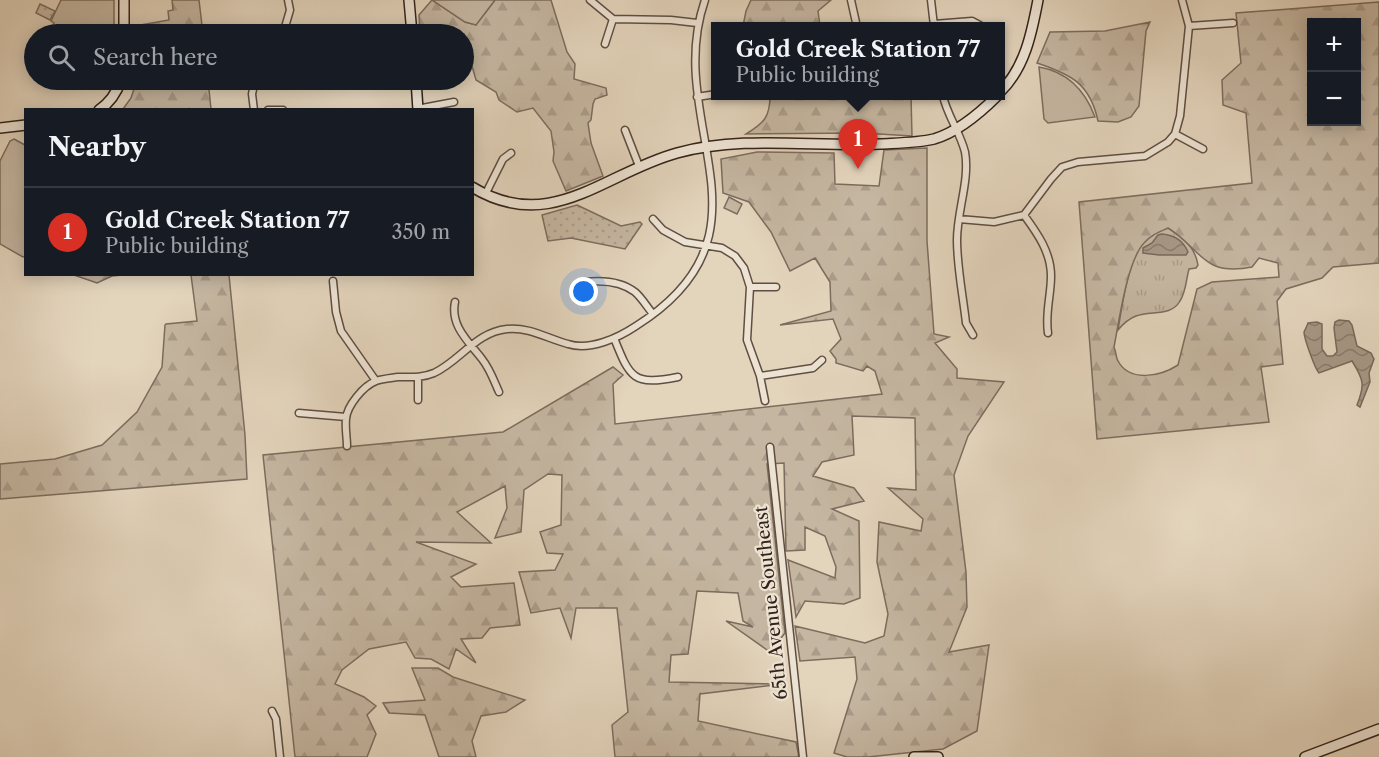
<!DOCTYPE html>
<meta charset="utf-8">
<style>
:root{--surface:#171b24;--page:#242831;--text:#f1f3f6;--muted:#9ea1a6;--line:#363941;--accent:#d93025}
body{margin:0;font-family:"Libre Caslon Text",serif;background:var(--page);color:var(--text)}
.controls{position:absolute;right:18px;top:18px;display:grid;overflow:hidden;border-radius:0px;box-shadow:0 3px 15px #0003}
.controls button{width:54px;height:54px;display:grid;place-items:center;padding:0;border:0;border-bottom:2px solid var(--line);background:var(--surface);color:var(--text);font:30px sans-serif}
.you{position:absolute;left:584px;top:292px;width:21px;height:21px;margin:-15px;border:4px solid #fff;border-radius:50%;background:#1a73e8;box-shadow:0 0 0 9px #1a73e833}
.badge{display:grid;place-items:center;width:39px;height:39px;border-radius:50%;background:var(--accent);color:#fff;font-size:20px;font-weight:700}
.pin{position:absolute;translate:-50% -50px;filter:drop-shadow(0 2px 3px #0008)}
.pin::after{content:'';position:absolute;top:32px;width:21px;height:18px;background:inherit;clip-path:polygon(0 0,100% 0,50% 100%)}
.popup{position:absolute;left:711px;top:22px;width:294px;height:78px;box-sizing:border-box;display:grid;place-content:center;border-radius:0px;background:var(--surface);filter:drop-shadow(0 2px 4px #0005);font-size:20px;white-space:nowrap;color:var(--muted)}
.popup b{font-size:22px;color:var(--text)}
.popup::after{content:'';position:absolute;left:50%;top:100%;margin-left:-12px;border:12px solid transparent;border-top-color:var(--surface)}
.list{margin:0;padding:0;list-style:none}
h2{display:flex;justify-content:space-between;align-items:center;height:78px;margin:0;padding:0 24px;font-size:26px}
h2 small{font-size:20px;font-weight:400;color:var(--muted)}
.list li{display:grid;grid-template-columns:39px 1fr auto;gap:18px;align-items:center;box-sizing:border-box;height:90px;padding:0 24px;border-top:2px solid var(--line)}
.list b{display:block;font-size:22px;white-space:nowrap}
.list p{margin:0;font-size:20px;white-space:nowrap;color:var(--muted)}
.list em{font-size:20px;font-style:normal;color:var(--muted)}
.icon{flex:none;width:33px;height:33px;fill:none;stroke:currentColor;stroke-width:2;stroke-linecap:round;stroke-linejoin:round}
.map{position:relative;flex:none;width:1379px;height:757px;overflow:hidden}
.search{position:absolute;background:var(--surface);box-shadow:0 3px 15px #0003;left:24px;top:24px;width:450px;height:66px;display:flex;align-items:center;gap:15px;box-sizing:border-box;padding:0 21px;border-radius:33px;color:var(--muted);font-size:22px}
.panel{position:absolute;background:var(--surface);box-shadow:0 3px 15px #0003;left:24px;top:108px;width:450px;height:168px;border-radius:0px}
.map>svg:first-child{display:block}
.grass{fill:url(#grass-tufts);stroke:#7c6c5e;stroke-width:1.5}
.forest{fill:url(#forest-firs);stroke:#7c6c5e;stroke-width:1.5;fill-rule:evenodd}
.park{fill:url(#park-dots);stroke:#7c6c5e;stroke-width:1.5}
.pitch{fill:#c5b6a1;stroke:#7c6c5e;stroke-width:1.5}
.water{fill:url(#water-waves);stroke:#79685b;stroke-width:1.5}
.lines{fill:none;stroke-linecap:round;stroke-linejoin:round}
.street-casing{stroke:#5f4e43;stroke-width:9}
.secondary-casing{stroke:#33221b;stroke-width:12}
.street{stroke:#ede3d3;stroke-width:6}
.secondary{stroke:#ede3d3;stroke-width:9}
.labels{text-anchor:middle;stroke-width:4.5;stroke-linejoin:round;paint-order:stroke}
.street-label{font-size:18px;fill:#33221b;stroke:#ede3d3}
</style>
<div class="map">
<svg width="1379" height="757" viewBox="0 0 1379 757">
<defs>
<pattern id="grass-tufts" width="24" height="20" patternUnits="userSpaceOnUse" patternTransform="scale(1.5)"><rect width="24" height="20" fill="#c5b6a1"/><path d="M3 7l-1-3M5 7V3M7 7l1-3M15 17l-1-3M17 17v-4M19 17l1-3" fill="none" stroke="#aa9c8a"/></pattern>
<pattern id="forest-firs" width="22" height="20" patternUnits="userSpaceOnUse" patternTransform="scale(1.5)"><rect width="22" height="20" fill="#c5b6a1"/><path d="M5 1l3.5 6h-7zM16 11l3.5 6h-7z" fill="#aa9c8a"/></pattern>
<pattern id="park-dots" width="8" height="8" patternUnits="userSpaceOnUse" patternTransform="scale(1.5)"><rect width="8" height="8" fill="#c5b6a1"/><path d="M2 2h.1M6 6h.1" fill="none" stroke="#aa9c8a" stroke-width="1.8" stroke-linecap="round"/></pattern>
<pattern id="water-waves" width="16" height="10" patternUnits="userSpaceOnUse" patternTransform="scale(1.5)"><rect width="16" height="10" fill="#a79785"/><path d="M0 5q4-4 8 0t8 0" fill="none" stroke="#897b6c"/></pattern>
</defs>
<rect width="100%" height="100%" fill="#e3d4bc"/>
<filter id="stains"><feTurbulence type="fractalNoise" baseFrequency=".00333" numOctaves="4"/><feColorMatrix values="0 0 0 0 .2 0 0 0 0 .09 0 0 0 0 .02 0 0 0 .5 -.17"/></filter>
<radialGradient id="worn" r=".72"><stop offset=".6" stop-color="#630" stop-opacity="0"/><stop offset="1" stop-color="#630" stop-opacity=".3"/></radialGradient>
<!-- grass -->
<path class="grass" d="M1168,228c15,10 27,18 30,37l-2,3 -7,1c-3,11 -3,23 -9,32 -9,16 -29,9 -44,15 -8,3 -13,8 -18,14 4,-24 10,-69 25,-87 7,-8 15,-11 25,-15z"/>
<!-- forest -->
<path class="forest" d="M172,0h27l4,34h-62v-9l28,-5 -1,-9 5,-1z
M432,0l33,22 11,3 19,-25h56l16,52 8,12 -1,15 32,9 1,7 -12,4 -2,5 -2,16 -3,3 3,20 12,33 -37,15 -13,-30 1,-9 -3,-21 -18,-23 -16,4 -18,-12 -3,-8 -20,-12 -4,-14 -8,-4v-28h-44l-1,-19z
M751,0h80l-13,11 2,15h-77l3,-15z
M1379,2v261l-46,4 -11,11 -36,11 -9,12 6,63 -22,3 8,55 -172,17 -18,-237 173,-19 -6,-70 -23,-8 -1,-25 19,-17 -5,-50zM1312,22h44v100h-44zM1168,228c34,21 34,49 84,39l7,-9 19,5 1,14 -67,5 -15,7 -19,76c-17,11 -48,18 -60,-4 -2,-3 -2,-10 -4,-14 5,-25 13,-86 30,-104 7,-8 15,-11 24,-15z
M1150,22l-4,9 -7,75 -8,11 -13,5 -20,-1c-8,-38 -28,-47 -61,-58l13,-31 55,-1z
M137,80h71l3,29h-88l8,-11z
M770,96h141l1,40 -50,-3 -116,1c18,-11 24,-17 24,-38z
M927,148v93l7,93 15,3 -14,6 22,26v9l47,4 -36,54 -14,39 12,97 1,35 -18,45 40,-7 -12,86 -34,18 -75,8h-21l-13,-4 23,-74 -2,-22 -55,4 -5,-35 70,17 19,-7 4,-22 -11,-52 2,-40 42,9 2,-12 -35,-31 28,2 -1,-72 -63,-2 2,39 -32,7 -9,14 41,12 10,13 -32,8 27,12 1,77 -16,6 -39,-3 -9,16 -8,-57 47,18 1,-11 -11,-31 -20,-9v23l-19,1 -2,-88 -17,1 18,169 -15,19 -44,-31 27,6 -10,-6 -5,-28 -41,-2 -9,63 -17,1 -2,27 114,2 -83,10 -2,27 98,21 3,15h-184l-3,-32 16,-13 -11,-104h-41l-5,30 -11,-30 -29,5 -12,-41 36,-2 8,-16 -16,-1 -7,-21 21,-7 1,-50 -14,-1 -24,16 -3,42 -26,6 12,-30 -2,-22 -48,26 34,31 -75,-1 60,22 -25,13 10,10 53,-4 6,42 -30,3 -8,10 -21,1 15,24 -20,-14 -7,20 -18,-10 -16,-1 -9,-16 -37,7 -27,21 -7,14 29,13 12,9 -9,9 9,19 -9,23h-72l-32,-302 240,-23 110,-65 10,8 -10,9 2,40 267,-30 -7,-23 -8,-5 -4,5 -27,-8v-4l-6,-8 11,-12 -8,-20 -53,6 51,-14 -1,-29 -15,-24 -25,13 -19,-39 -22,-30 -26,-9 -2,-34 36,-7 77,1 1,31 44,2 5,-36z
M74,275h48l-10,1 -15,7z
M191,275h38l16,160 2,44 -247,20v-35l55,-5 47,-14 35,-33 25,-45 3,-42 1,-1 31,-3z
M412,668h26l15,9 72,23 -19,12 -25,4 -9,25 4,16h-37l-14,-42 -36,-2 -6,-10 42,-3z"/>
<!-- park -->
<path class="park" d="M40,4l15,7 -5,9 -14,-7z
M577,205l44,21 19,-4 2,2 -17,25 -54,-11 -23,3 -6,-26z"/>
<!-- pitch -->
<path class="pitch" d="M61,0h53v34h-66l6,-11 -3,-2z
M432,0h63l-19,25 -11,-3z
M1039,67c29,5 46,23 56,50l-47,6 -4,-4z
M14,139l11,6 1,111 -3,1 -23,-13v-83l10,-20z
M729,197l13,7 -5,10 -13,-6z"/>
<!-- water -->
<path class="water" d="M1162,234c12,1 21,6 26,18l-2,3h-27l-16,-2v-5l9,-5 6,-8z
M1339,320l10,1 3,4 5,21 14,7 3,6 -5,14 1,9 -10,25 -3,-2c8,-20 7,-25 -5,-44l-33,12c-4,-4 -15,-35 -15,-41 1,-2 3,-6 4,-9l9,-1 5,2v25l5,7h6l4,-4 -3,-24 1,-6z"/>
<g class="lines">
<defs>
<path id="street" d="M590,0l23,19
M851,0l6,27
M931,0l3,26
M613,19l58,1 26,3
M934,24l38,-3 11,6
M1189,26l44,-3
M283,34l7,-24 -2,-10
M605,44l8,-25
M943,96c4,19 17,36 22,56 5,28 -8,59 -8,88 0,27 6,56 9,83l7,12
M697,97l19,-3
M417,109l37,-7
M254,110l-2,-16 3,-14
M268,110h15
M625,130l14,36
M1175,134l28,15
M485,195l18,-36 8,-6
M1024,215c13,18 27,37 27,61 0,20 -6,36 -3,57
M653,219l10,11 22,12 37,6 13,8 9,12 6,19 -3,53 13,36 5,25
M959,219l35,3 30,-7 27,-36 11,-12 16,-5 67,-6 23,-14 7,-8 5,-18 9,-90 -7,-26
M333,281l3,31 5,19 35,50
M584,282c17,-2 37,-1 51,10 7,6 12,15 18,22
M750,287h26
M455,302c-5,24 14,40 27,57 8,10 12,22 17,33
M614,338c16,40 19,48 64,39
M760,376l53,-8 9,-8
M418,378v22
M299,413l47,4
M347,446c0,-8 -2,-18 -1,-27 1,-13 17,-33 30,-38 6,-2 16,-3 22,-4 13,0 24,1 36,-4 26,-12 42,-41 73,-44 23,-2 39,9 61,15 22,7 50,-6 68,-18 149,-94 26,-202 69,-326
M770,447l33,310
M272,711l4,8 4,38"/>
<path id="secondary" d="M409,0l3,34
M124,34v-34
M416,80l2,30
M1000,92c25,-24 32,-60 38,-92
M99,110c12,-8 18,-18 22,-30
M0,128l26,-3
M472,187c79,48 132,-14 205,-34 66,-18 135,-6 203,-9 18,-1 37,-1 54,-5 24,-7 46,-26 63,-43
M914,757h24
M1305,757l74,-28"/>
</defs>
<!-- street casing -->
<use href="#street" class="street-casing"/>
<!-- secondary casing -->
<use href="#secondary" class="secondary-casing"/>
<!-- street -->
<use href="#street" class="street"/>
<!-- secondary -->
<use href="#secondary" class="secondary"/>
</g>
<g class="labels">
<!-- street labels -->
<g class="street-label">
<text transform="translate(771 603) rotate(-96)" y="6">65th Avenue Southeast</text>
</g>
</g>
<rect width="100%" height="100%" filter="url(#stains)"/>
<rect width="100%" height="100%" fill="url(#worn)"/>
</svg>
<div class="controls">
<button>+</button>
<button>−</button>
</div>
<div class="you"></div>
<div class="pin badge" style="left:858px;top:169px">1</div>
<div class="popup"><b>Gold Creek Station 77</b>Public building</div>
<div class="search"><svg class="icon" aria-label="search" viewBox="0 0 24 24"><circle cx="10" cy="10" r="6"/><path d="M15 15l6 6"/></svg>Search here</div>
<section class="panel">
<h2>Nearby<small></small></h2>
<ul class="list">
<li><span class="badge">1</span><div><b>Gold Creek Station 77</b><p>Public building</p></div><em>350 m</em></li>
</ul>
</section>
</div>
